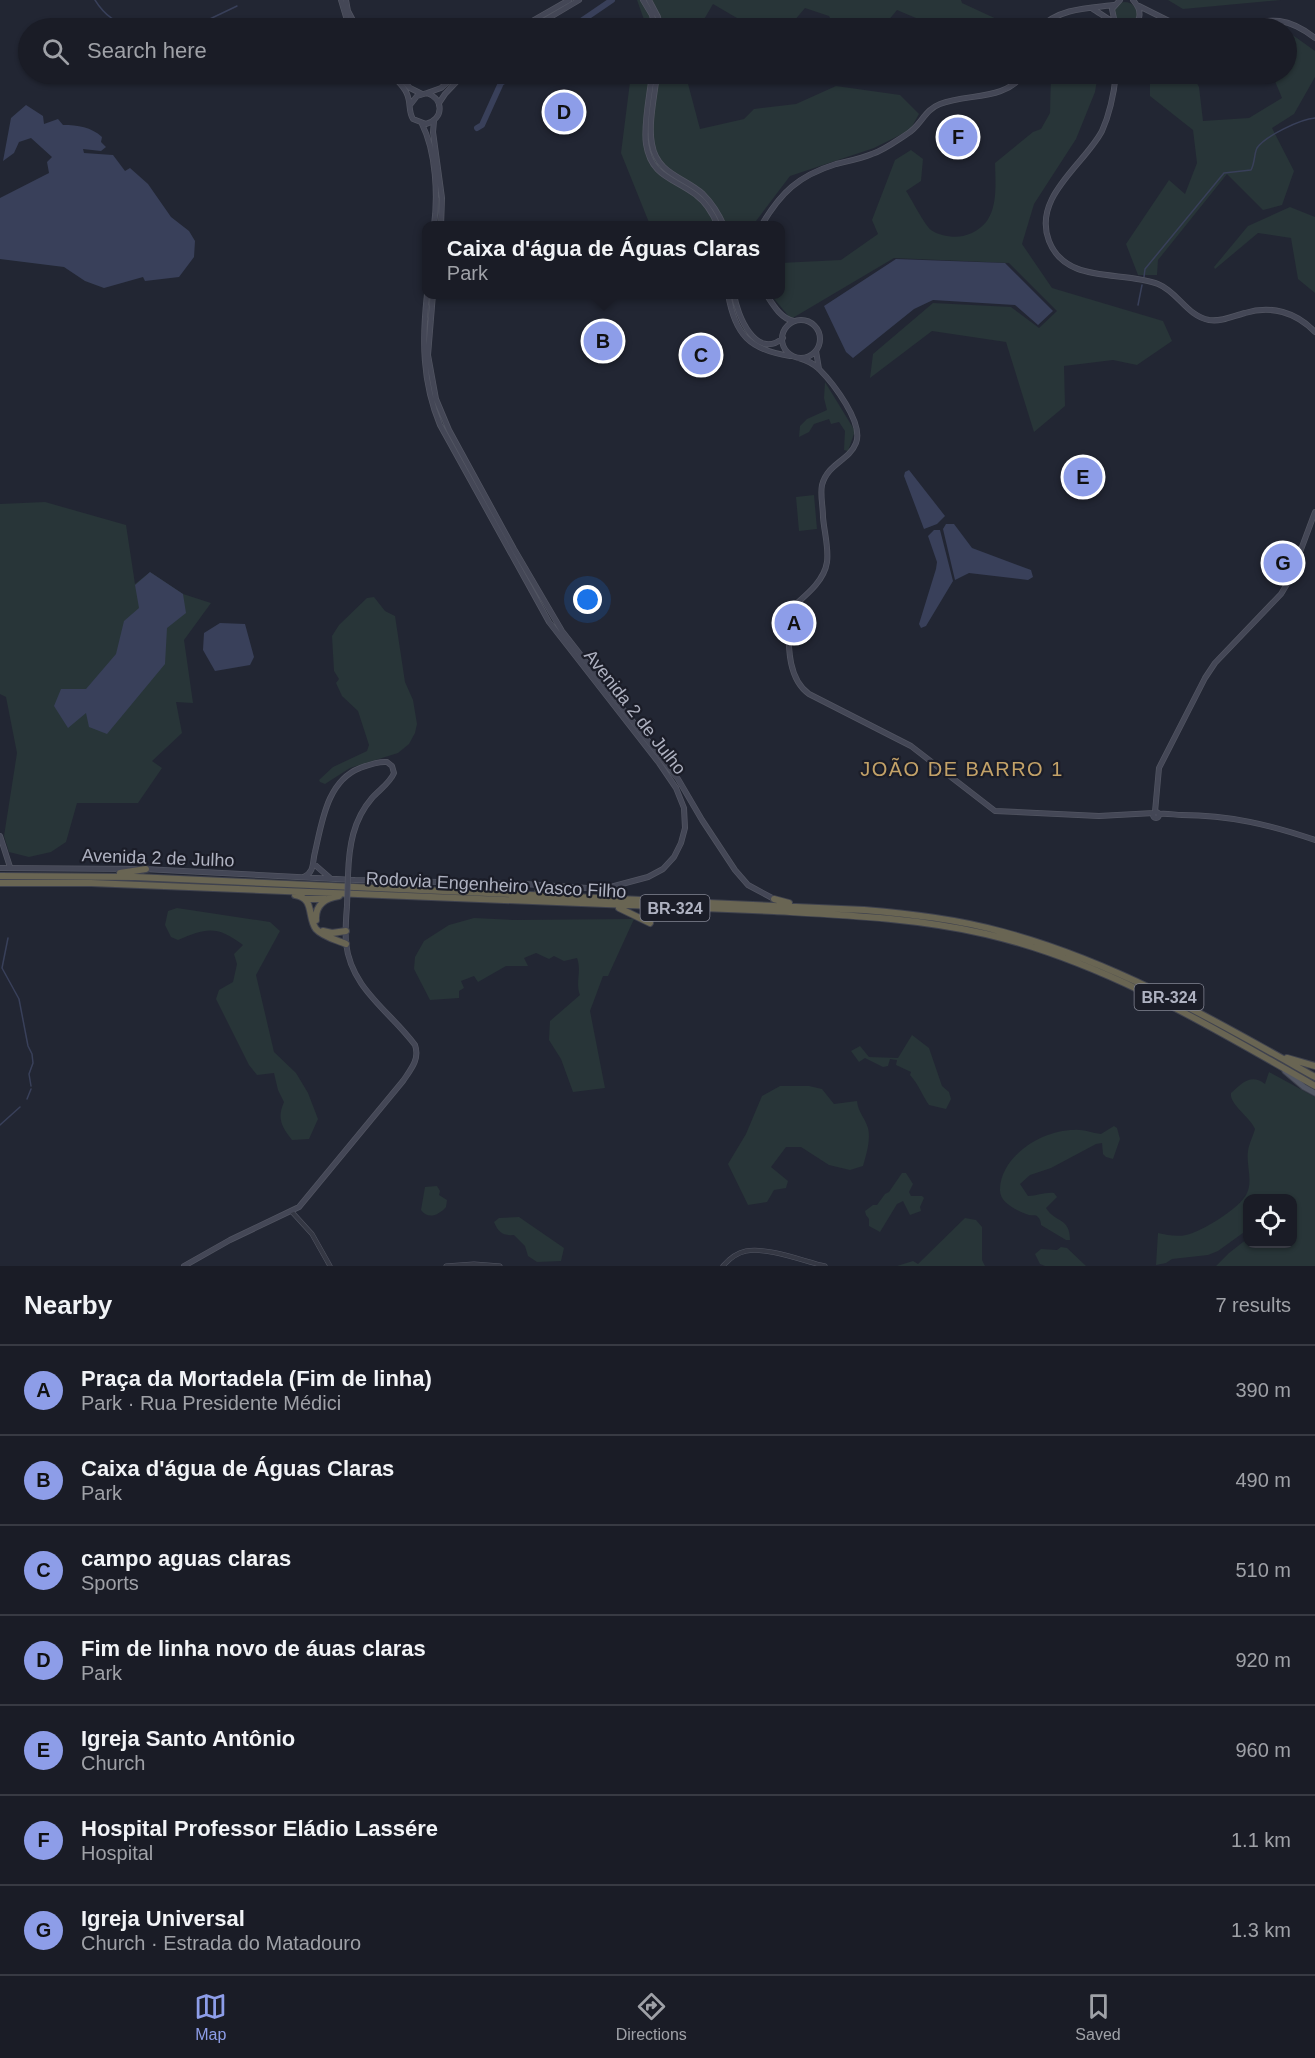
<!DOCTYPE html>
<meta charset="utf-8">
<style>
:root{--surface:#1a1c26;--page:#272932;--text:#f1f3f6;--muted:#9fa1a7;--line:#383a43;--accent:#8d9de8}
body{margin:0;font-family:Arial,sans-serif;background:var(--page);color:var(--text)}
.controls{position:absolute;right:18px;bottom:18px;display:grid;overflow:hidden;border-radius:12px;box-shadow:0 2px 4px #0004}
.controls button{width:54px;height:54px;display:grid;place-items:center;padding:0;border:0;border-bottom:2px solid var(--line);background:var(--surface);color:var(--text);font:30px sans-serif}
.you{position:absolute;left:588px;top:600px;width:21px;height:21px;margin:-15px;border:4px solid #fff;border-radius:50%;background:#1a73e8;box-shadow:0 0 0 9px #1a73e833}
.badge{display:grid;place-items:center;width:39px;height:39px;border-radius:50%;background:var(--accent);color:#111;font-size:20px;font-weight:700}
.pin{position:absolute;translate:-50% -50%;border:3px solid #fff;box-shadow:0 2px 6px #0006}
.popup{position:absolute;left:422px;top:221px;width:363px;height:78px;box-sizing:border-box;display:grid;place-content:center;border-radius:12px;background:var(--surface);filter:drop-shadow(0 2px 4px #0005);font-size:20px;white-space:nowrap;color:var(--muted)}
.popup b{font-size:22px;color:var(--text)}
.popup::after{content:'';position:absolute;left:50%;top:100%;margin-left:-12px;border:12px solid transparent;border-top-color:var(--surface)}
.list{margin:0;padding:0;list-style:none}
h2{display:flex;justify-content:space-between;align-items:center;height:78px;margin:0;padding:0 24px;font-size:26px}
h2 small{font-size:20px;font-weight:400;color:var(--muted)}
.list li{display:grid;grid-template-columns:39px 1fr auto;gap:18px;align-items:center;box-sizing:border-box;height:90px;padding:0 24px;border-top:2px solid var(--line)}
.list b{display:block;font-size:22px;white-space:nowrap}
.list p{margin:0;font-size:20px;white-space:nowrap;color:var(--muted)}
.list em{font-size:20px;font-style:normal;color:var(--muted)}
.icon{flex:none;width:33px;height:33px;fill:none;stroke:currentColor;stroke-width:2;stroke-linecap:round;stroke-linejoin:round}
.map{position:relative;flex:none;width:1315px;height:1266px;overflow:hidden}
.search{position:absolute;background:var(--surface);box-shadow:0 2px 4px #0004;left:18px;right:18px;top:18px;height:66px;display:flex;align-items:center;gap:15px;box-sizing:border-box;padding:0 21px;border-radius:33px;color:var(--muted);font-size:22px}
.sheet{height:708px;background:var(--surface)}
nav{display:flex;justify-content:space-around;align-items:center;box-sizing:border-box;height:84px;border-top:2px solid var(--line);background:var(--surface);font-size:16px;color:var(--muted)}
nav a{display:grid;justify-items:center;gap:3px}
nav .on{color:var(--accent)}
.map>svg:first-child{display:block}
.green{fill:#283538}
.water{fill:#39405a}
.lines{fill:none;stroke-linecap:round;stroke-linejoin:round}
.stream{stroke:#39405a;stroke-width:1.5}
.river{stroke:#39405a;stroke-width:6}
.tertiary-casing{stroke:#525562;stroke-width:5}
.secondary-casing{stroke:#525562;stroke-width:6}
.primary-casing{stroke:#3e414d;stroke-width:7}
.motorway-casing{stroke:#3f424e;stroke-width:8}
.tertiary{stroke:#353844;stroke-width:4}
.secondary{stroke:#444756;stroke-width:4.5}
.primary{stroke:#535764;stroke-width:5}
.motorway{stroke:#696553;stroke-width:6}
.secondary-bridge-casing{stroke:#525562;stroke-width:6;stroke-linecap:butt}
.secondary-bridge{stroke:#444756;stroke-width:4.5}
.labels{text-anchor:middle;stroke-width:4.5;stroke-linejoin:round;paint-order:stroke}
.shield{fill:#1b1d28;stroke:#838593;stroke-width:1.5}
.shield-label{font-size:16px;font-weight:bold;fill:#afb2c1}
.street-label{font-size:18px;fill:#afb2c1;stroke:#1b1d28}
.neighbourhood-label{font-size:20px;letter-spacing:1.5px;fill:#c3a268;stroke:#1b1d28}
</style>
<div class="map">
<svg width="1315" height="1266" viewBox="0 0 1315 1266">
<rect width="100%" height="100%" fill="#222633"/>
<!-- green -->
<path class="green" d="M637,0h324l1,3 54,25h-88l2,-4 -33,-14 -15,18h-47l-6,-12 -24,-8 -17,20h-34l-41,-24 -14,24h-52z
M1168,0h113l-98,9z
M1113 14a12 12 0 1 1 24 0a12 12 0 1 1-24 0Z
M1287,31l28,20v26l-21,37 -22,14 22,43 -12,34 -19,5 -36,-36 -69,86 -1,15h-19l-12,-31 43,-64 16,14 12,-31 -4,-33 -43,-34v-16l6,-6h36l7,13 4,34 46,-3 33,-20 -10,-24h14z
M631,74h57l-1,6 13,49 44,-10 10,-10 42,-5 40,-18 64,9 19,19 -9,16 -36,18 -84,28 -37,49h-103l-29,-72z
M1051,74h47l-3,18 -19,47 -42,65 -12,40 30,44 111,33 9,20 -35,24 -24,-5 -49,6 1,40 -31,26 -28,-90 -74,-11 -62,47 3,-24 60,-51 78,4 28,21 18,-17 -48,-48 -115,-5 -103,61 -20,-24 9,-1v-31l61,-3 37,-26 -6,-14 23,-60 16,-10 12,9 -2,22 -15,10c6,9 18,33 25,39 8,6 23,8 32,6 36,-9 33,-42 32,-73l38,-31 8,-3 9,-16z
M1290,207l25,10v76l-17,-14 -7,-41 -33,-5 -43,36 -1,-2 34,-41z
M825,382l30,49 -7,20 -4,-1 1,-19 -6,-9 -8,2 -2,-5 -15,5 -5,8 -10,5 1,-11 7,-7 20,-9 -3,-12z
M814,495l3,34 -18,2 -3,-34z
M45,502l81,23 9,59 15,-12 33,22 28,9 -27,37 9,63 -17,-1 6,31 -30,28 10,7 -24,35h-61l-11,39 -15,10 -22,5 -20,-5 -5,-16 13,-83 -11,-56 -6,-3v-190z
M374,597l11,14 10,5 10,66 8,18 4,24 -2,9 -6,11 -11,9 -48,15 -25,16 -5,-2 -1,-2 14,-13 34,-16 2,-6 -11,-34 -16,-15 -6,-13 3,-4 -5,-8 -2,-35 7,-11 28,-27z
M177,908l93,14 10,9 -24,44 18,77 22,21 12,20 10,26 -9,20 -17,1c-11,-14 -15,-22 -8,-38l-6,-12 -4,-17 -17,2 -8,-10 -33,-66 3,-9 14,-8 4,-18 -3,-10 9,-9c-26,-20 -37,-17 -65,-5l-7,-3 -6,-12 3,-14z
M474,918l40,2 120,-1 -26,57h-5l-13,35 15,77 -32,4 -12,-33 -12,-19 1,-19 30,-26c-5,-12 2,-24 -3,-37l-13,3 -10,-5 -5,3 -13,-6 -12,5 4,8h-22l-28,16 -4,-6 -13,5 3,7 -5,3v7l-29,2 -16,-31 1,-12 9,-16 25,-16z
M912,1035l17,13 13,38 7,6 2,7 -5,10 -17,-4c-7,-10 -10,-20 -19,-30l1,-3 -15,-7 1,-5 -7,-1 -2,7 -5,1 -18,-9 -6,4 -8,-11 9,-5 9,11 29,1z
M1269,1072l46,25v169h-99l13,-13 18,-14 1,5h44v-46h-44l-1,32 -29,21 -10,4 -36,4 -6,4 -10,2 2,-32c9,2 19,4 28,2 15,-3 55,-27 61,-42 6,-13 -1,-28 1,-42 1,-7 5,-15 7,-22 -6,-13 -26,-25 -24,-36 11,-10 20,-20 34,-9z
M780,1086h29l13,3 12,15 23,-3c1,11 8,17 11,27 3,12 -2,27 -5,38l-13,4 -21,-5 -28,-18h-15l-15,20 17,14 -2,7 -12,2 -7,12 -19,3 -20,-41 18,-30 16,-38z
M1114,1126l3,2 3,11 -7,20 -7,-2 -3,-3 -1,-11 -6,1 -45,24 -21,7 -10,9 8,12c9,0 17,-4 26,-3l3,4 -11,11c9,15 24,9 24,32h-4l-25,-15c0,-3 -1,-6 -3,-8 -3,-3 -5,-1 -9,-2 -10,-4 -30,-11 -29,-26 1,-33 42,-59 74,-59 8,-1 18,3 27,4z
M902,1173h4l7,11 -4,8 2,4h11l2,2 -4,9 1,4 -11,4 -7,-14 -6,3 -17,28 -11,-6v-7l-3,-4 -1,-4 8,-6h4l8,-11 4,-2z
M437,1186l3,5 -1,4 8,5 -1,7c-7,8 -18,13 -25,3l4,-23z
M519,1217l45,31 -3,13 -24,1 -9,-6 -3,-10 -11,-11c-11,1 -16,-3 -20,-13l5,-4z
M965,1218l11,2 6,7v33l3,6h-88l16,-5 5,3z
M1061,1247l6,1 19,18h-41l-5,-2 -5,-10 6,-5 16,1z"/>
<!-- water -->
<path class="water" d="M26,105l17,11 1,8 14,-5 5,6c15,0 28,2 39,12l-1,5 5,5 -5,4 -18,-2 1,4 29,2 12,16 5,-3 18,16 23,33 18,14 6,10 -1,16 -15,20 -34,4 -2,-4 -39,11 -19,-7 -21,-14 -64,-8v-61l49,-25 -2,-11 5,-5 -21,-19 -12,4 -5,11 -11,8 8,-43z
M896,259l109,4 48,48 -15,14 -23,-20 -82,-5 -19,9 -61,49 -7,-6 -22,-46z
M909,470l36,46 -8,8 -13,5 -20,-53 1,-4z
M946,524h8l18,24 59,22 2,7 -5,3 -59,-7 -14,7 -12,-51z
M934,530h6l13,51 -27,45 -5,2 -2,-4 17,-55 1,-7 -9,-26z
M150,572l33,22 3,19 -19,15 -2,36 -58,70 -18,-7 -3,-14 -18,15 -14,-22 7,-17h25l30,-35 8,-33 15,-13 -4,-23z
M220,623l25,1 9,33 -4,8 -35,6 -12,-21 1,-17z"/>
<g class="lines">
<!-- stream -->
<path class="stream" d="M95,0c10,16 21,23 39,28
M191,28l46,-22
M1144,277l1,-8 79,-96 27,-3c4,-7 3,-16 6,-22 8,-12 44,-29 58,-30
M1138,305l4,-20
M8,938l-6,30 17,31 9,47 4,8 1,9 -4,11 2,12
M27,1099l4,-10
M0,1125l20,-18"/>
<!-- river -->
<path class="river" d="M571,28l41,-28
M477,128l5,-3 19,-42 13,-9"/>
<defs>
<path id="tertiary" d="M292,1212l20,22 18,32
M446,1266l28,-2 26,2
M723,1266c6,-7 13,-13 23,-15 22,-4 57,10 79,15"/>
<path id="secondary" d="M341,0l5,17 6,11
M346,0l2,11 9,17
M643,0l9,15 3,13
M649,0l9,17 2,11
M1139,6l30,15
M1093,9c11,6 38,31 46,9 2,-8 -2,-13 -6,-18
M1135,23c13,0 25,-3 37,-1 14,2 27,6 42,6 43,0 60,-22 101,10
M520,28l49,-28
M532,28l47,-28
M1040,28c19,-20 49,-20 74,-23
M1116,28l-4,-19 8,-9
M391,74c5,6 13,12 16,20 4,9 1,17 6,25l13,5c18,-5 18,-25 1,-31l-10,3 -7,9
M397,74l13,14 12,6
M652,74c-2,19 -9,51 -6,70 5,33 28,34 50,51 11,8 17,19 22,31
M657,74c-2,20 -9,50 -5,70 5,30 32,33 51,50 9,9 16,20 21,32
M1116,74c-2,19 -6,39 -14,57 -18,34 -70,66 -53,110 17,44 74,29 109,43 20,8 29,32 51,36 13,2 24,-4 36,-7 26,-8 51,-1 70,19
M427,93l14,-5 16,-14
M439,103l6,-9 19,-20
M434,121l-1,11 9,66 -1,28
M422,124c14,28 16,71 12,102
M761,226c20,-34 37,-50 75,-62 12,-3 24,-5 36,-10 12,-4 24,-13 35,-20 14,-8 17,-24 33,-30 29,-11 64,-3 84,-30
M433,294l-5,61 8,44 13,31 65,119 48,82 116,148 24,41 33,50 13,15 26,14
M728,294c7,41 22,56 62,62
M734,294c3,21 22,67 49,44
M766,294c7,11 15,25 28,27
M782 339a19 19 0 1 1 38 0a19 19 0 1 1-38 0Z
M816,351l3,18
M799,358c7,2 14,5 20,11 14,14 45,54 37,74 -7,18 -28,20 -34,42 -2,10 1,21 1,32 1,14 6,31 4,45 -3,21 -25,36 -39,49 1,27 -3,66 21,83l102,52 84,65 104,5 55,-3
M1153 815a3 3 0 1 1 6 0a3 3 0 1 1-6 0Z
M1155,812l4,-44 46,-90 10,-15 66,-69 9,-15 25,-67
M1159,814c8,-1 16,1 23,1 47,0 89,10 133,25
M0,836l10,31
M314,864l16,14
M0,868l136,1
M144,869l211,11 169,4 79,5 45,-12 15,-8 11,-12 7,-14 4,-15 -1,-20 -8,-20 -17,-25 -110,-141 -109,-197c-18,-43 -18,-85 -13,-131
M304,877c11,-6 8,-14 11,-25 7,-30 12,-71 45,-84 8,-3 18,-7 27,-6l5,4 2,7c-4,10 -15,17 -22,25 -19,22 -23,48 -24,77
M184,1266l46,-26 69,-33 104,-126c8,-12 17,-22 12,-36 -25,-34 -64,-56 -69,-102 -1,-12 0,-25 1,-37"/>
<path id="primary" d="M1285,1071l19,16 11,6"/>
<path id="motorway" d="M120,873l26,-4
M0,876l135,1 729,33c46,4 93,9 139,22 112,30 211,88 312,145
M0,883h91l683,28c71,4 143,7 212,23 119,28 224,92 329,152
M538,892l25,-5
M295,895c20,3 12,22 21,34 7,8 21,11 30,15
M305,899h21
M774,899l15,4
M619,908l31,15
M316,920c-1,-15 9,-22 23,-24
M323,931l9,2 14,-2
M1287,1058l28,8"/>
</defs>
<!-- tertiary casing -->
<use href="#tertiary" class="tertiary-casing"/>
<!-- secondary casing -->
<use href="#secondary" class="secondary-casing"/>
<!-- primary casing -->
<use href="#primary" class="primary-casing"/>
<!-- motorway casing -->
<use href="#motorway" class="motorway-casing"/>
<!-- tertiary -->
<use href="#tertiary" class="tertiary"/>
<!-- secondary -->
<use href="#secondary" class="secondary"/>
<!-- primary -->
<use href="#primary" class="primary"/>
<!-- motorway -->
<use href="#motorway" class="motorway"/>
<defs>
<path id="secondary-bridge" d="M347,906l1,-31"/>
</defs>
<!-- secondary-bridge casing -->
<use href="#secondary-bridge" class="secondary-bridge-casing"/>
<!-- secondary-bridge -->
<use href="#secondary-bridge" class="secondary-bridge"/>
</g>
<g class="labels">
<!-- shield labels -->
<g class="shield">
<rect x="640.5" y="895" width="69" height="26" rx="4.5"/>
<rect x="1134.5" y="984" width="69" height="26" rx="4.5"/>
</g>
<g class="shield-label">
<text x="675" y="914">BR-324</text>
<text x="1169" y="1003">BR-324</text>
</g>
<!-- street labels -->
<g class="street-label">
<text transform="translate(635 712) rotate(52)" y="6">Avenida 2 de Julho</text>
<text transform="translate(158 858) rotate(2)" y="6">Avenida 2 de Julho</text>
<text transform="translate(496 885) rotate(3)" y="6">Rodovia Engenheiro Vasco Filho</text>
</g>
<!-- neighbourhood labels -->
<g class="neighbourhood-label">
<text x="962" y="776">JOÃO DE BARRO 1</text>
</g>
</g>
</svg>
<div class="controls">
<button><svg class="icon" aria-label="locate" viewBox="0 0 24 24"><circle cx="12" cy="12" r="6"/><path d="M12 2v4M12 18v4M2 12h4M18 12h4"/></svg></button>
</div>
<div class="you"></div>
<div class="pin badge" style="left:794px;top:623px">A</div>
<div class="pin badge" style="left:603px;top:341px">B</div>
<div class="popup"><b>Caixa d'água de Águas Claras</b>Park</div>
<div class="pin badge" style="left:701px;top:355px">C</div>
<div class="pin badge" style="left:564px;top:112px">D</div>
<div class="pin badge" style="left:1083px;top:477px">E</div>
<div class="pin badge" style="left:958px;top:137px">F</div>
<div class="pin badge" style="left:1283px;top:563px">G</div>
<div class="search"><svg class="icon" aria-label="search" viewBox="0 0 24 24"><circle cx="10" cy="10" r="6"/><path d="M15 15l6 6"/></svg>Search here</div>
</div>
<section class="sheet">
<h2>Nearby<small>7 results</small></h2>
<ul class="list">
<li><span class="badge">A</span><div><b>Praça da Mortadela (Fim de linha)</b><p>Park · Rua Presidente Médici</p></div><em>390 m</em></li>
<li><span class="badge">B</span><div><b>Caixa d'água de Águas Claras</b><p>Park</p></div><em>490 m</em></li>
<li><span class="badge">C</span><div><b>campo aguas claras</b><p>Sports</p></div><em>510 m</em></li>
<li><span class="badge">D</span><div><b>Fim de linha novo de áuas claras</b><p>Park</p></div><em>920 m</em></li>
<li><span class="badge">E</span><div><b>Igreja Santo Antônio</b><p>Church</p></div><em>960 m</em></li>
<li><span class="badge">F</span><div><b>Hospital Professor Eládio Lassére</b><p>Hospital</p></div><em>1.1 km</em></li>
<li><span class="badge">G</span><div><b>Igreja Universal</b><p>Church · Estrada do Matadouro</p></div><em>1.3 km</em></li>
</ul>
</section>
<nav>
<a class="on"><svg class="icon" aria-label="map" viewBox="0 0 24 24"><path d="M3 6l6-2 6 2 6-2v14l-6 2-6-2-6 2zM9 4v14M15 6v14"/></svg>Map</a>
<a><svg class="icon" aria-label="directions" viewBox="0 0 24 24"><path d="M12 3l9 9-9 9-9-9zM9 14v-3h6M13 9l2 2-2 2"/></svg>Directions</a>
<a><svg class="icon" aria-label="saved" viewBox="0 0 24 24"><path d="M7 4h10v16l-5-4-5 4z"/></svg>Saved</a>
</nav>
